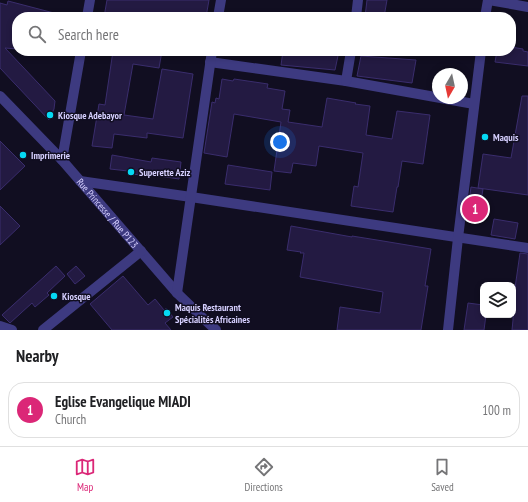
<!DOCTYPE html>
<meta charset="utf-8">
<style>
:root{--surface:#fff;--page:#f2f2f2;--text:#202124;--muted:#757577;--line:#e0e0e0;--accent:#db2777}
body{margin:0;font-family:"PT Sans Narrow",sans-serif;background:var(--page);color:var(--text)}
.controls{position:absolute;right:12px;bottom:12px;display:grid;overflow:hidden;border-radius:8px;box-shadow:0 2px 6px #0003}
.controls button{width:36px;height:36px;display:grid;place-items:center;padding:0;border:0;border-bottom:1px solid var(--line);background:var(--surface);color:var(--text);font:20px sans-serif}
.compass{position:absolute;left:432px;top:68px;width:36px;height:36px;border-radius:50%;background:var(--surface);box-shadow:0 2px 6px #0003;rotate:189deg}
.you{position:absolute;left:280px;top:142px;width:14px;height:14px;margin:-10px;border:3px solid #fff;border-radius:50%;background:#1a73e8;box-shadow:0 0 0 6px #1a73e833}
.badge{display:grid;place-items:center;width:26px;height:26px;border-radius:50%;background:var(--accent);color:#fff;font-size:13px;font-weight:700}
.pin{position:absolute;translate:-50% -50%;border:2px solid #fff;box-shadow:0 1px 4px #0006}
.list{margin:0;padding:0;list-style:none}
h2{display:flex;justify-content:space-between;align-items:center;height:52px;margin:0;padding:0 16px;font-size:17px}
h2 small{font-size:13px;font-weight:400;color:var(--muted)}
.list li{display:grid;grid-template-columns:26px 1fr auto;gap:12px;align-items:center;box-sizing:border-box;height:56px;margin:0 8px 8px;padding:0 8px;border:1px solid var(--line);border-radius:16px}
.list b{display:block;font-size:15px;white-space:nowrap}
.list p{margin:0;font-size:13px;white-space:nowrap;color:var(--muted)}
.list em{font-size:13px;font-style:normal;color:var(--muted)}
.icon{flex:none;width:22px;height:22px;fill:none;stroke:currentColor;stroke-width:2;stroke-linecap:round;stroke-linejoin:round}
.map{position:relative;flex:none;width:528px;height:330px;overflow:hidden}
.search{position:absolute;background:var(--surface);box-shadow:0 2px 6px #0003;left:12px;right:12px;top:12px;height:44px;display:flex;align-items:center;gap:10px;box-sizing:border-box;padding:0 14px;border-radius:16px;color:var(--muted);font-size:15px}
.sheet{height:116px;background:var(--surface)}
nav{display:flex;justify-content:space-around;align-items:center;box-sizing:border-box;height:56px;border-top:1px solid var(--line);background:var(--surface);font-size:11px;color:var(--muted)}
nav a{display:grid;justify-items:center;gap:2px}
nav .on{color:var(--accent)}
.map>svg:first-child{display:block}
.building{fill:#231a42;stroke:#3a2d6d}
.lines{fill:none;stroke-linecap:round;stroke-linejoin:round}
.minor{stroke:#3d3a80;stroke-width:10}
.poi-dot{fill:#05d9f4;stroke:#110e21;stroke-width:1.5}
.labels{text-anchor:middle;stroke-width:3;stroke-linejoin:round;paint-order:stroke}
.poi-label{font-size:10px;font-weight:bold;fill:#d5cffe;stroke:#110e21;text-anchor:start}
.street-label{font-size:10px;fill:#d5cffe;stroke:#110e21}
</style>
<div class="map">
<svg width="528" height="330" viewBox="0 0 528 330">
<rect width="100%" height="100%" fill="#110e21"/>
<!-- building -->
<path class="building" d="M107,0h102l-3,17h-102z
M367,0h20l-3,17h-19z
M8,1l46,12 -1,4h-36v32l-12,-1 50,53 -1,8 -5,11 -49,-52v-65l7,2z
M511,47l12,2v2l5,1v14l-33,-4 2,-11h14z
M113,51h49l-3,17 -26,-4 -9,51 29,4 9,-50 31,5 -10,64 -36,-5v5l-33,-4 -2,14 -20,-2 7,-42 6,1z
M283,51h56l-4,19 -54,-5z
M361,56l55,4 -4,23 -55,-7z
M222,79l11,2 1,-2 34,5 -1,4 18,3 -3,18 8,1 -2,12 34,5 5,-29 29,5 -1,1 15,2 -4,29 26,4 5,-28 33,4 -7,49 -21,-3 -4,26h-1l-4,25 -42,-6 3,-20 4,1 5,-34 -44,-7 -3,20 -23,-3 -2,10 -17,-2 7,-49 -47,-8 -7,43 -23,-4 8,-51 3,1 1,-5 3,1z
M522,96h6v99l-50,-7 5,-34 28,4z
M0,141l25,25 -25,24z
M112,155l39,7 1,-4 29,4 -2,17 -33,-5 -1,2 -17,-3v-2l-18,-2z
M228,165l44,7 -2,18 -45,-6z
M471,187l12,2 -5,30 -11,-2z
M0,206l20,20 -20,19z
M494,219l24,4 -3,16 -24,-4z
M291,226l61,11v-1l31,5 48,8 -6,37h3l-7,44h-84l3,-23 40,6 3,-21 -83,-15 4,-24h-4l1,-1 -14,-2z
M520,253l8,1v76h-16l1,-10v-18z
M56,266l9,10 -18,17 2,2 -14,12 -3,-4 -22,20 -8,-8z
M76,266l9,10 -10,8 -8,-10z
M123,276l25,29 7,-6 9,11 2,-2 7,9 -8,6 6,7h-59l-22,-26z
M468,303l15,2v10h3l-2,15h-20z"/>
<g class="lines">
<!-- minor -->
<g class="minor">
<path d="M489,0l39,7"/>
<path d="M87,17l3,-17"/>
<path d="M218,17l3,-17"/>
<path d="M356,17l2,-17"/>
<path d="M485,17l3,-17"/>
<path d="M210,62l136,19 128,23"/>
<path d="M346,81l5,-30"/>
<path id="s1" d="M0,96l62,64 115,133 26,25 13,12"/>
<path d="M62,160l19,-109"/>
<path d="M80,181l111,16 337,51"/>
<path d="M177,293l35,-242"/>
<path d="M0,326l12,4"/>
<path d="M43,330l98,-79"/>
<path d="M448,330l10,-92 23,-187"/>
</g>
</g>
<!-- markers -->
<g class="poi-dot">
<circle cx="50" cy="115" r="4"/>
<circle cx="485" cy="137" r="4"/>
<circle cx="23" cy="155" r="4"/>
<circle cx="131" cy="172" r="4"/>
<circle cx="54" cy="296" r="4"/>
<circle cx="167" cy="313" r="4"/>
</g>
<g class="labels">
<!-- poi labels -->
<g class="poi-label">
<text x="58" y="119">Kiosque Adebayor</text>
<text x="493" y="141">Maquis</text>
<text x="31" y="159">Imprimerie</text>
<text x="139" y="176">Superette Aziz</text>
<text x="62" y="300">Kiosque</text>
<text x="175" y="311">Maquis Restaurant<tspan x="175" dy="12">Spécialités Africaines</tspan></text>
</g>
<!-- street labels -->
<g class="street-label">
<text dy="4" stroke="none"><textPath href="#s1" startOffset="159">Rue Princesse / Rue P123</textPath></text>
</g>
</g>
</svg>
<div class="controls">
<button><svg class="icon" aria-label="layers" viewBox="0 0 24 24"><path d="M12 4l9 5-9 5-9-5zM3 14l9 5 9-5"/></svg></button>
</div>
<svg class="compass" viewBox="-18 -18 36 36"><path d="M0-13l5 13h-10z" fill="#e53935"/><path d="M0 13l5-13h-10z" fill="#757577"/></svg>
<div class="you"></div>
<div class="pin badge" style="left:475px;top:209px">1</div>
<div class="search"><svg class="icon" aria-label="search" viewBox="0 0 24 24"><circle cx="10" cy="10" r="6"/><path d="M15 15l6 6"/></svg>Search here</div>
</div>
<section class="sheet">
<h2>Nearby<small></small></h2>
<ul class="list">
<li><span class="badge">1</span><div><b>Eglise Evangelique MIADI</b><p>Church</p></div><em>100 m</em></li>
</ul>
</section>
<nav>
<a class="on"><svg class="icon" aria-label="map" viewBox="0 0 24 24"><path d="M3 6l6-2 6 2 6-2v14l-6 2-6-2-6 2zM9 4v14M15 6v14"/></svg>Map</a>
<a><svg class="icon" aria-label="directions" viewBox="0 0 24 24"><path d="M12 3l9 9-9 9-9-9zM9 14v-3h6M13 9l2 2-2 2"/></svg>Directions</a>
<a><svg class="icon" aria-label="saved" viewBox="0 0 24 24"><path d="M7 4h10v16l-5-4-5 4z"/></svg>Saved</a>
</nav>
